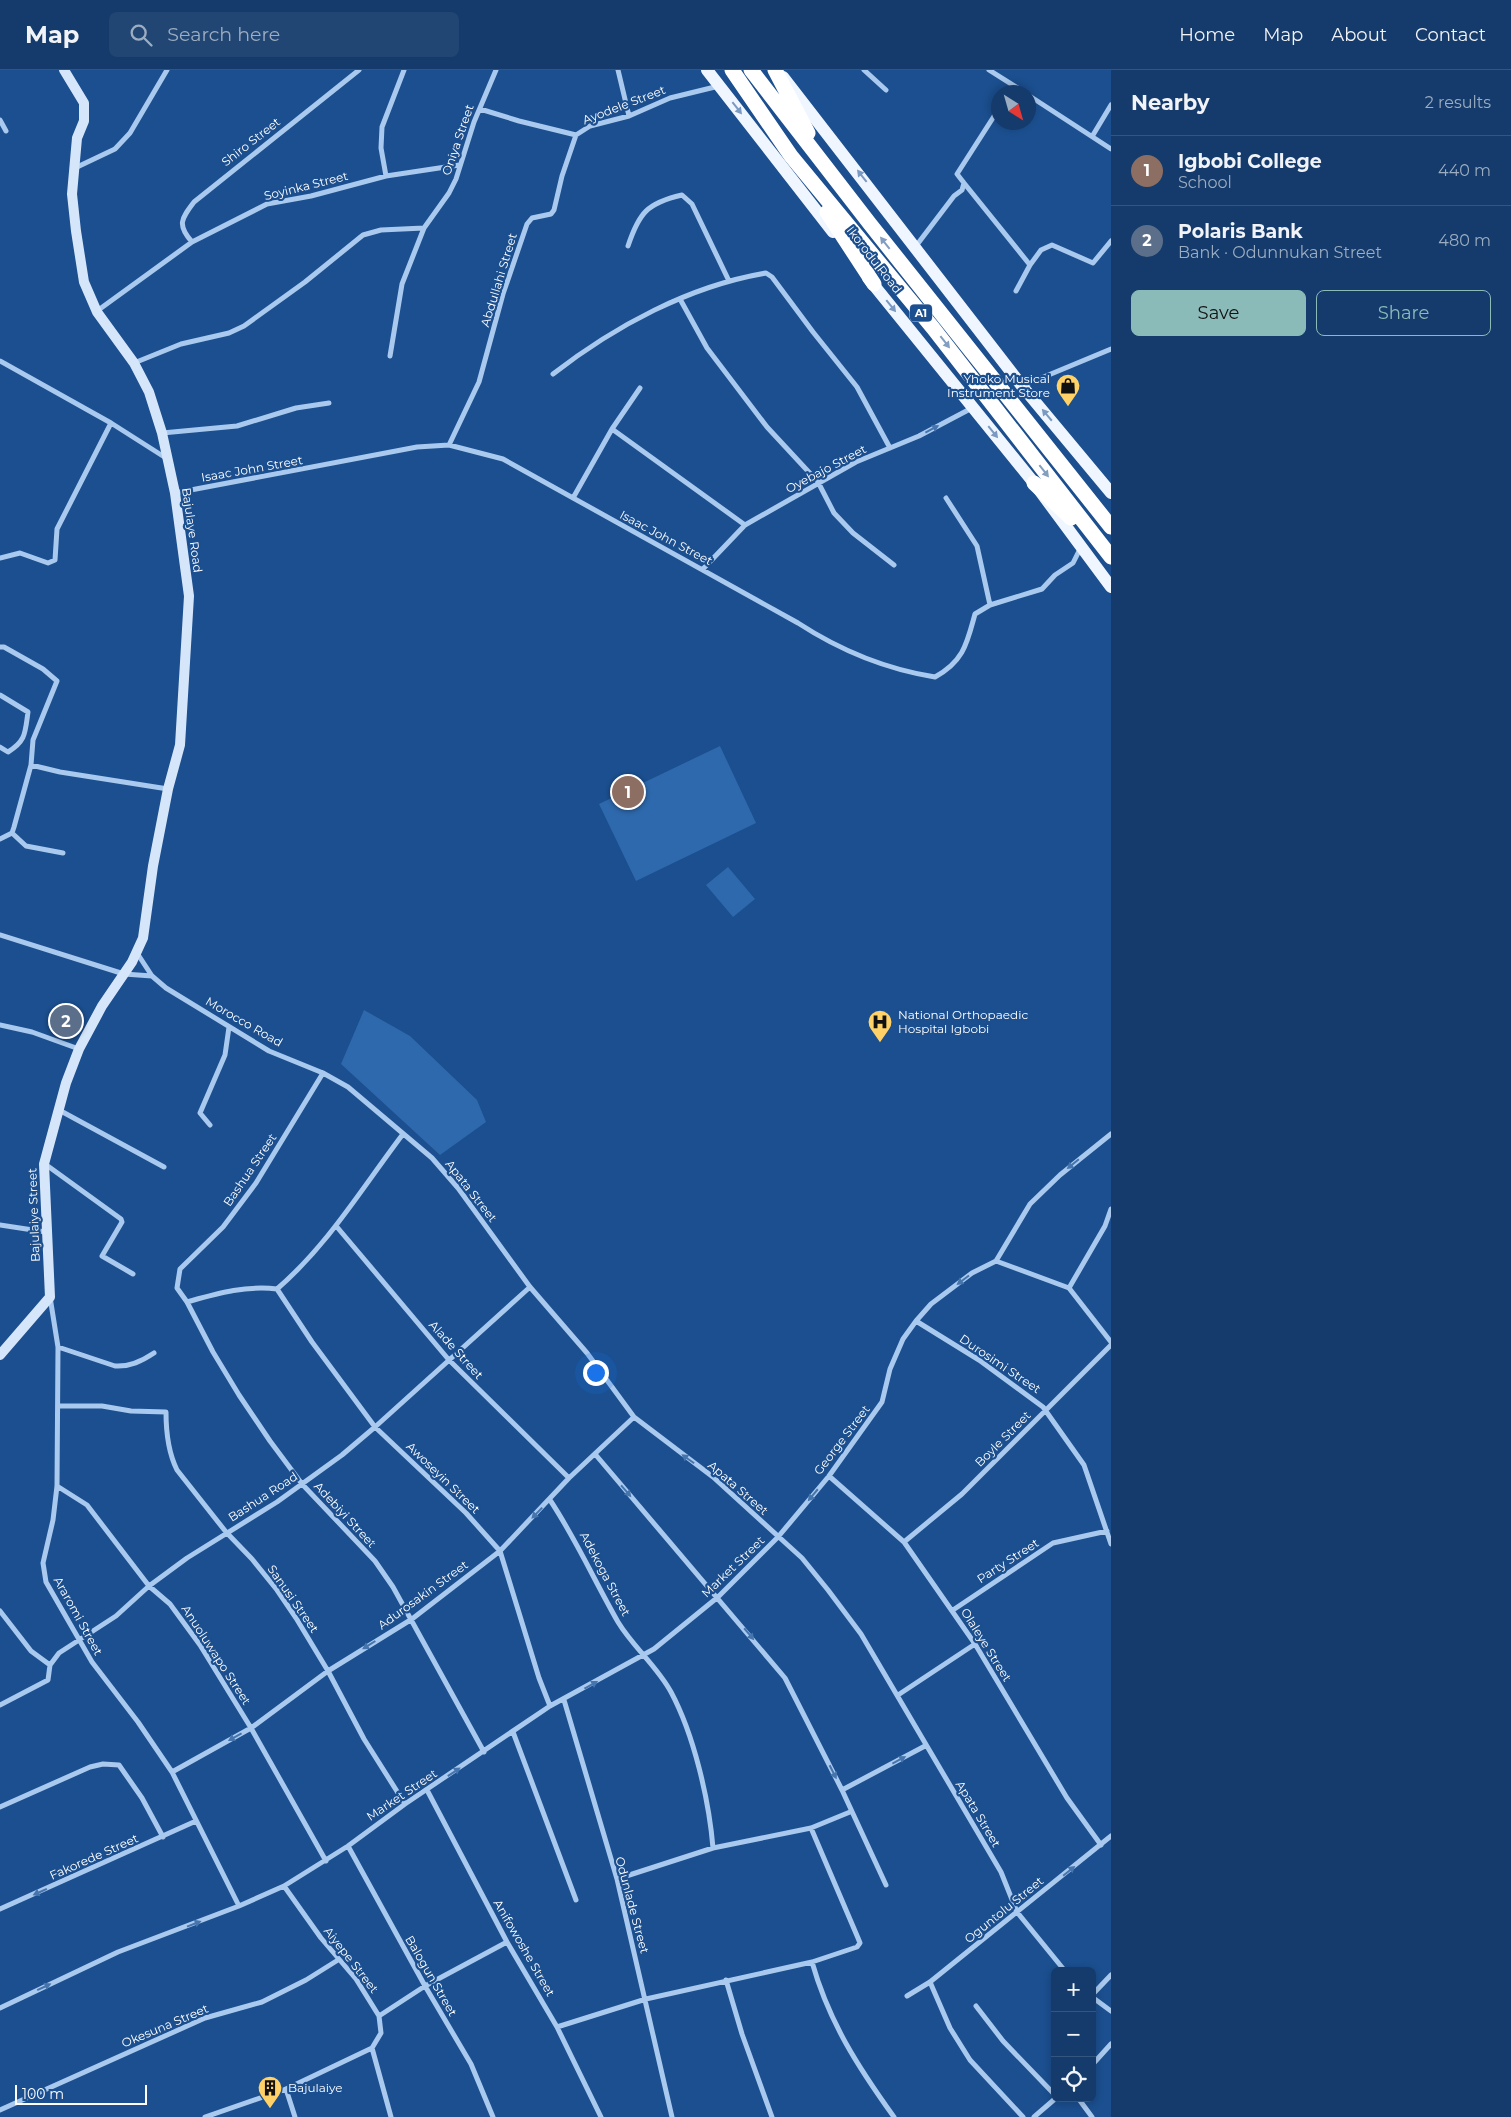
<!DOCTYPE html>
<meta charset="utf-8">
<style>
:root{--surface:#143b6b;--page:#214673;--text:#f1f3f6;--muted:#9dadc1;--line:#33557e;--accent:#8bbbb9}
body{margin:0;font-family:Montserrat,sans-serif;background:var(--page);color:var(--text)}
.controls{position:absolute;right:15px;bottom:15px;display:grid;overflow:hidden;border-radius:8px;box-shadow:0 2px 8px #0003}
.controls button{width:45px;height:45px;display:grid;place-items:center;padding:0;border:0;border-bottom:1px solid var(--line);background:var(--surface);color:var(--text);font:25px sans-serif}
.compass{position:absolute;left:991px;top:15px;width:45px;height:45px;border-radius:50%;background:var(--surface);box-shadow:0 2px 8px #0003;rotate:143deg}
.scale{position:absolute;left:15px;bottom:12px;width:132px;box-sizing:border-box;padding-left:5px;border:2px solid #fff;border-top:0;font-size:14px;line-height:18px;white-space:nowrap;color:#fff;-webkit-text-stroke:4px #1b4f8f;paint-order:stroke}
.you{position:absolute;left:595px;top:1302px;width:18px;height:18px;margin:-12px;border:4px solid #fff;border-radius:50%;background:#1a73e8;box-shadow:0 0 0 8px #1a73e833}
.badge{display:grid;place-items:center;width:32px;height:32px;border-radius:50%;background:var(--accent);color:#fff;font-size:16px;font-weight:700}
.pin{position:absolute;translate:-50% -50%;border:2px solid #fff;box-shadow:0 1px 5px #0006}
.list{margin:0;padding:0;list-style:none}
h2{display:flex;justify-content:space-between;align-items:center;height:65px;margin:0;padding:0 20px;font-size:21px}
h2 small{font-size:16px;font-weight:400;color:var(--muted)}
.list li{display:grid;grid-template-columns:32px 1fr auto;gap:15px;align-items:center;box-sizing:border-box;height:70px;padding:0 20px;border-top:1px solid var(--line)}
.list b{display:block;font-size:19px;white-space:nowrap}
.list p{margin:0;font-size:16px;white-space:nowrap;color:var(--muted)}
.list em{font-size:16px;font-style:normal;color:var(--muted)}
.actions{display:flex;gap:10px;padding:15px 20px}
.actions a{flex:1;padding:11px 0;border:1px solid var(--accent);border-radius:8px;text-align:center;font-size:18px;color:var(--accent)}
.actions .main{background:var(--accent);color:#111}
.icon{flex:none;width:28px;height:28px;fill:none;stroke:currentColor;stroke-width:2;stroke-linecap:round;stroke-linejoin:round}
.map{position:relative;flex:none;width:1111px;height:2047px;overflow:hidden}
header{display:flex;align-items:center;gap:30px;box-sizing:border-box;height:70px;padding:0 25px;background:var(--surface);border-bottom:1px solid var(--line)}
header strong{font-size:24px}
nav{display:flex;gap:28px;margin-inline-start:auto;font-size:18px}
.search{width:350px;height:45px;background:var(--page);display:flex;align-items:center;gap:12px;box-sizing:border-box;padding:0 18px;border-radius:8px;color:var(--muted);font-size:19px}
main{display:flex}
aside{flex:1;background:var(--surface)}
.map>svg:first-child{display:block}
.green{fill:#2e69ad}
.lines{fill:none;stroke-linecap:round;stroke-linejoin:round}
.street{stroke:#a9c9ee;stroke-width:5}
.secondary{stroke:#d6e6fa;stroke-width:10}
.primary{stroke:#f0f6ff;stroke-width:12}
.highway{stroke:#fff;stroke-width:15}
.oneway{fill:#7b9ac1}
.oneway2{fill:#829ec1}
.oneway3{fill:#4674ac}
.labels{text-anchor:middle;stroke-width:4.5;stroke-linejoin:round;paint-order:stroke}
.shield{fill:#1b4f8f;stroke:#bbcadd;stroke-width:1}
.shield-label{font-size:11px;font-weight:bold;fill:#fff}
.street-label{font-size:12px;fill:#fff;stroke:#1b4f8f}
.poi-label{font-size:12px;fill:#fff;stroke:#1b4f8f;text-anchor:start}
</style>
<header>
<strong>Map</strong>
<div class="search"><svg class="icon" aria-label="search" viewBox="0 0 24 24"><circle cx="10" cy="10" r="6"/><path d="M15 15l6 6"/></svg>Search here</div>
<nav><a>Home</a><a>Map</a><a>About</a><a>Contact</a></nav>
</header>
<main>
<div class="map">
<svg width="1111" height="2047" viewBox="0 0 1111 2047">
<rect width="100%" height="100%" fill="#1b4f8f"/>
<!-- green -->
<path class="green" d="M720,676l36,77 -120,58 -37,-77z
M728,797l27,32 -22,18 -27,-32z
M364,940l46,26 67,64 9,22 -46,33 -99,-91z"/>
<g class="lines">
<!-- street -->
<path class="street" d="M618,0l11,46
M864,0l22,20
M989,0l35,22
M1010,22l4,-6
M1028,25l83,54
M480,39l39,12 57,14 14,-9 39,-10 41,-18 49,-12
M0,50l6,11
M1093,65l18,-30
M75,98l40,-19 15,-16 37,-63
M386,106l-5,-28 1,-21 22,-57
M964,113l66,82 11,-15 11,-5 41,18 18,-22
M192,172c-15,-17 -11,-23 2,-40l165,-132
M628,176c11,-33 19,-43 54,-51l10,9 37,77
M916,176l38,-50 8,-6 2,-7 -7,-9 41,-64
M1016,221l14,-26
M680,229l27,49 60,79 51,55 16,31 19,20 41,32
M97,241l95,-69 75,-38 44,-8 75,-20 73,-11
M390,286l12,-72 22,-56 25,-35 7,-14 18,-57 22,-52
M0,291l111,62 55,35
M134,293l47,-19 48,-11 15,-7 61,-44 58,-47 18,-5 43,-2
M553,304c62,-48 136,-88 213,-101l6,4 41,55 44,55 33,61
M1022,316l89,-37
M612,359l133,96
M162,363l75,-7 59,-18 33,-5
M449,375l30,-63 24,-88 24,-70 5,-6 19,-4 3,-4 8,-34 14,-41
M175,423l242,-46 32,-2 54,14 295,164c43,28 87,46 137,54 29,-16 32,-34 40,-63l15,-9 52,-16 13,-14 18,-12 7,-14
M573,428l39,-69 28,-41
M946,428l31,48 13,59
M0,488l20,-5 28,10 7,-3 2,-31 54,-106
M703,499l42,-44 111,-63 63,-26 53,-28
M0,577h4l39,22 14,12 -24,59 -2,25
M0,625l28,17c-3,21 -2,29 -20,40l-8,-5
M12,763l14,13 37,7
M0,769l12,-6 2,-6 17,-62 29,7 108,17
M0,865l124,39 28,2
M137,883l15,23 14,12 103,63 54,22 25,14 84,71 26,30 72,99 57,66 47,64 79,60 89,81 26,32 33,44 140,238 16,40 48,59
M0,955l32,7 47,17
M323,1003l-67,110 -33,44 -43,42 -3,19 10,14 26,50 26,43 31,46 32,43 73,77 18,26 91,165
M59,1040l105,57
M210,1055l-10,-12 25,-58 4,-28
M45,1094l76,55 1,3 -20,34 31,18
M0,1155l46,7
M337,1157l112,133 120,118
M996,1191l73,27 42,54
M1069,1218l36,-62 6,-17
M277,1219l35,53 63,85 91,86 34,38 39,127 11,28
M50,1227l8,50 -1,139 -4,34 -10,43 3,19 46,80 46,60 34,50 67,134
M187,1232c29,-8 59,-17 90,-13 51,-44 85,-101 126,-155
M916,1251l63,39 64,47 41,58 27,79
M58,1277l57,19c15,1 27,-5 39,-13
M58,1336h44l29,5 35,1c0,21 2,40 11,58l49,62 26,27 25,31 19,28 32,53 36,68 41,65
M595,1384l190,224 57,112 44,95
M829,1406l75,66 71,102 92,154 34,47
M57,1416l30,19 62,81 21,18 30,41 51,83 75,133
M550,1430c26,39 45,82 68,122 15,25 39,44 53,70 23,43 38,108 42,156
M904,1472l58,-48 149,-149
M953,1540l100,-67 54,-12
M0,1541l31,40 19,14
M898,1625l77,-51
M564,1630l53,179 55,238
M0,1635l48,-25 2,-15 9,-12 57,-37 33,-30 38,-28 90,-56 65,-47 33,-28 155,-140
M513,1662l63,168
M172,1702l79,-44 77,-57 84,-52 88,-68 69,-73 65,-61
M427,1720l80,152 50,85 44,90
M842,1720l83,-44
M0,1737l90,-40 13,-3 16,1 23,33 21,39
M348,1776l77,140 46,78 22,53
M617,1809l96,-31 98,-20 39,-16
M0,1839l196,-88
M812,1892c17,60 46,105 82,155
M726,1910l16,54 30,83
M930,1912l20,46 20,32 53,57
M1092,1925l19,-20
M907,1926l23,-14 181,-146
M1092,1927l19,14
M976,1936l27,35 52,54
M0,1938l118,-56 121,-46 45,-20 64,-40 57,-42 145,-98 104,-57 64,-52 60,-60 51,-61 53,-74 8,-33 13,-30 13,-18 15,-17 41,-31 24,-12 34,-57 30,-29 51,-41
M379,1946l46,-30 82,-44
M557,1957l89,-28 166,-37 45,-15 3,-4 -2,-5 -47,-110
M372,1978l19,69
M1092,1995l19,-21
M286,2019l9,28
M1078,2028l14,19
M0,2040l205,-92 57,-16 44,-22 32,-20
M205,2047l81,-28 86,-41 9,-15 -2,-17 -23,-37 -35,-41 -37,-52
M1034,2047l22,-19"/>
<!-- secondary -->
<path class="secondary" d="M0,1285l50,-58 -6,-133 22,-81 13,-34 23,-43 30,-44 11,-24 10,-72 15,-77 12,-44 9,-149 -14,-103 -13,-60 -13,-41 -15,-29 -37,-51 -13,-30 -8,-51 -4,-37 5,-56 7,-17v-18l-20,-33"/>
<!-- primary -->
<path class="primary" d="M707,0l126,162
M783,7l239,309 89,107
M868,208l166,205 77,104"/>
<!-- highway -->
<path class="highway" d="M732,0l59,86 142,172 178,229
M751,0l119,154 241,303
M775,0l33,63
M827,142l47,72
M1034,413l37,35"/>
</g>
<!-- one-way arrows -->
<defs><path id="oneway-solid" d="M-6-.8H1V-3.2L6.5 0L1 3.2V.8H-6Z" transform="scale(1.25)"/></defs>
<g class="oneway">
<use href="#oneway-solid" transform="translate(737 38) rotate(52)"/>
<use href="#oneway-solid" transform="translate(862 106) rotate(-128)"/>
<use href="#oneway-solid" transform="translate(891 236) rotate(51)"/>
<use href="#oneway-solid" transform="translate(1047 345) rotate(-130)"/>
<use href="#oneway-solid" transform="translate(993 362) rotate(51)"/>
</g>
<g class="oneway2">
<use href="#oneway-solid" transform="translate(885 173) rotate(-128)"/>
<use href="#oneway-solid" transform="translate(945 272) rotate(52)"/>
<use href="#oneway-solid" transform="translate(1044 401) rotate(52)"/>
</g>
<g class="oneway3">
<use href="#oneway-solid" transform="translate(932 359) rotate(-28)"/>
<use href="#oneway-solid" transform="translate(1073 1094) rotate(141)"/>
<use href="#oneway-solid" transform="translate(963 1210) rotate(143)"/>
<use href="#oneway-solid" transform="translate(688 1389) rotate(-145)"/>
<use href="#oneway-solid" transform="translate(626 1421) rotate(49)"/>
<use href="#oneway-solid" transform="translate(813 1425) rotate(130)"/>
<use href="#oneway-solid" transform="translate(537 1443) rotate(134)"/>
<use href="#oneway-solid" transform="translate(749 1564) rotate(50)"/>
<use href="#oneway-solid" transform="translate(369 1575) rotate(148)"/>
<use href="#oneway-solid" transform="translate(591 1615) rotate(-29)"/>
<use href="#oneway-solid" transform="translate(235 1667) rotate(151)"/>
<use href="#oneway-solid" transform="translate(899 1690) rotate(-28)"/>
<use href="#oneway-solid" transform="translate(454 1702) rotate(-34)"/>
<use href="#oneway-solid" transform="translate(833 1702) rotate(63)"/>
<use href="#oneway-solid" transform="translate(1069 1801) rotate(-39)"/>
<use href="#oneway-solid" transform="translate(40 1822) rotate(156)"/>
<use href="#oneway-solid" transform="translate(194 1854) rotate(-21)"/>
<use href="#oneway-solid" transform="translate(44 1917) rotate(-25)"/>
</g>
<!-- icons -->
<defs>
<symbol id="shop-pin" viewBox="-11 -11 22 30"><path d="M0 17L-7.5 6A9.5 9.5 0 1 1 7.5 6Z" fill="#ffd166" stroke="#1b4f8f"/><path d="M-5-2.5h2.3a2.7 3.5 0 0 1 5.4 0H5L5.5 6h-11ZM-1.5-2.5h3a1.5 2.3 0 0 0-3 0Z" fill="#111"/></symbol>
<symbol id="hospital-pin" viewBox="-11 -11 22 30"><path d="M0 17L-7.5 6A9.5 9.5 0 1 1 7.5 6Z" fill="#ffd166" stroke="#1b4f8f"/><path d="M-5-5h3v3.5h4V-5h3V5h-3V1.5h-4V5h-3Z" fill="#111"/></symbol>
<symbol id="building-pin" viewBox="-11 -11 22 30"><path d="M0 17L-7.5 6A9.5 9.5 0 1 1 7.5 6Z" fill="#ffd166" stroke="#1b4f8f"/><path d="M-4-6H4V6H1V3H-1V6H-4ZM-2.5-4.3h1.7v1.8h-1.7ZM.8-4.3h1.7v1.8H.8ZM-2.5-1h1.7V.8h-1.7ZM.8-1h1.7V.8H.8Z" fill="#111"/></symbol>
</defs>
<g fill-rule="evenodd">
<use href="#shop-pin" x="1054" y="302" width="28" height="38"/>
<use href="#hospital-pin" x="866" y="938" width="28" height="38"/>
<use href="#building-pin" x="256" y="2004" width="28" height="38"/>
</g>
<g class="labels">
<!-- shield labels -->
<rect class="shield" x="910" y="234.5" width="22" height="17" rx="4"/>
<g class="shield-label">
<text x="921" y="247">A1</text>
</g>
<!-- street labels -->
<g class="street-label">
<text transform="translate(624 35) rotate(-21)" y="4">Ayodele Street</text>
<text transform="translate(458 70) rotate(-71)" y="4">Oniya Street</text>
<text transform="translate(251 72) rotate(-38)" y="4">Shiro Street</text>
<text transform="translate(306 116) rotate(-14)" y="4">Soyinka Street</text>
<text transform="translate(874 190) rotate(52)" y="4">Ikorodu Road</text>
<text transform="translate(499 210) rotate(-73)" y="4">Abdullahi Street</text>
<text transform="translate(252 399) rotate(-10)" y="4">Isaac John Street</text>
<text transform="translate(826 399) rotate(-28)" y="4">Oyebajo Street</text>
<text transform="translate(192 460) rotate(82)" y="4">Bajulaye Road</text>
<text transform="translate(666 468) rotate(28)" y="4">Isaac John Street</text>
<text transform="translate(244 952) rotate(30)" y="4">Morocco Road</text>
<text transform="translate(250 1100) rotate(-56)" y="4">Bashua Street</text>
<text transform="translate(471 1121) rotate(52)" y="4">Apata Street</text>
<text transform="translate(34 1145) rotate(-92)" y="4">Bajulaiye Street</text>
<text transform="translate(456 1280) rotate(48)" y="4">Alade Street</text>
<text transform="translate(1000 1294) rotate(34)" y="4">Durosimi Street</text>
<text transform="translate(1003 1369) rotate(-45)" y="4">Boyle Street</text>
<text transform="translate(842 1370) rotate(-53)" y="4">George Street</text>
<text transform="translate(443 1408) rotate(44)" y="4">Awoseyin Street</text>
<text transform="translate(738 1418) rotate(41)" y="4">Apata Street</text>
<text transform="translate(263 1427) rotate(-33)" y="4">Bashua Road</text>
<text transform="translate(345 1445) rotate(47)" y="4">Adebiyi Street</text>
<text transform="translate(1008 1491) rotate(-33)" y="4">Party Street</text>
<text transform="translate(733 1497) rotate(-44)" y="4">Market Street</text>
<text transform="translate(605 1504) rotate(62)" y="4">Adekoga Street</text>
<text transform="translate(423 1525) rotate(-36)" y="4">Adurosakin Street</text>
<text transform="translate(293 1529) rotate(55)" y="4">Sanusi Street</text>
<text transform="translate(78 1546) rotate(61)" y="4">Araromi Street</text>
<text transform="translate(986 1575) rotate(58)" y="4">Olaleye Street</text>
<text transform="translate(216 1585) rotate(57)" y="4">Anuoluwapo Street</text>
<text transform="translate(402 1725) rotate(-34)" y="4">Market Street</text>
<text transform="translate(978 1744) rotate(59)" y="4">Apata Street</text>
<text transform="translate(94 1787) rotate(-24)" y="4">Fakorede Street</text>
<text transform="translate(632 1835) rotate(75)" y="4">Odunlade Street</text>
<text transform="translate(1004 1840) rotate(-39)" y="4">Oguntolu Street</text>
<text transform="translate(524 1878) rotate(60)" y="4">Anifowoshe Street</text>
<text transform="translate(351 1890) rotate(52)" y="4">Aiyepe Street</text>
<text transform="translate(431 1906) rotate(60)" y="4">Balogun Street</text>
<text transform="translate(165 1956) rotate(-23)" y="4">Okesuna Street</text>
</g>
<!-- poi labels -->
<g class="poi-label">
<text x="1050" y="313" text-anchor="end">Yhoko Musical<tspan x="1050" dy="14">Instrument Store</tspan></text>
<text x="898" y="949">National Orthopaedic<tspan x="898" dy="14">Hospital Igbobi</tspan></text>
<text x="288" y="2022">Bajulaiye</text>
</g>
</g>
</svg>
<div class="controls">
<button>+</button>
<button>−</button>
<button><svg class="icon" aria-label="locate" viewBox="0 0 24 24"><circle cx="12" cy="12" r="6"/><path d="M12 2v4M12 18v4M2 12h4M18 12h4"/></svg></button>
</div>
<svg class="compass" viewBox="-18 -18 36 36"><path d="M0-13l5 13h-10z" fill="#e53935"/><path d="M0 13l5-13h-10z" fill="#9dadc1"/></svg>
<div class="scale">100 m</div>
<div class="you"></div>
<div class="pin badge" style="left:628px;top:722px;background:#8d6e63">1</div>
<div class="pin badge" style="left:66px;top:951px;background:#5c6f8a">2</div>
</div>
<aside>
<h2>Nearby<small>2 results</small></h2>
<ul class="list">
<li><span class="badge" style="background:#8d6e63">1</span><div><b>Igbobi College</b><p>School</p></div><em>440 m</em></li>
<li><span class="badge" style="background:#5c6f8a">2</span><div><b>Polaris Bank</b><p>Bank · Odunnukan Street</p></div><em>480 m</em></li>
</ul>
<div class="actions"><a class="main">Save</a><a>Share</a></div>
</aside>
</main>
